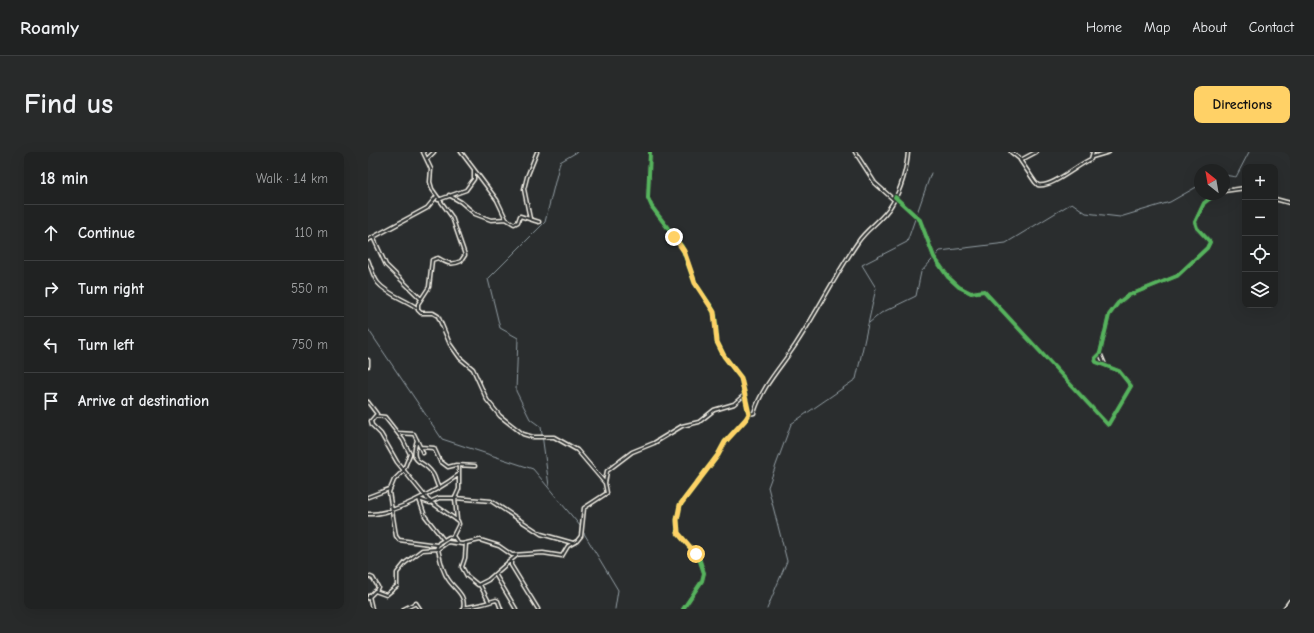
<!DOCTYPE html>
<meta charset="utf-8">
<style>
:root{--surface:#202222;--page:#282a2a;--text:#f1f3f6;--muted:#a2a4a5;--line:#3d3f40;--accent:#ffd166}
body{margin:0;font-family:"Comic Neue",sans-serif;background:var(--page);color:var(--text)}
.controls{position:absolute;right:12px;top:12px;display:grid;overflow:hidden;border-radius:8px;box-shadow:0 4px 16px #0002}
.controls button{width:36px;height:36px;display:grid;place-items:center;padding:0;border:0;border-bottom:1px solid var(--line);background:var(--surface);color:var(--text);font:20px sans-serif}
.compass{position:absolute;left:826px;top:12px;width:36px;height:36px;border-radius:50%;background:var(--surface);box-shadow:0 4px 16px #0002;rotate:329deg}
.stop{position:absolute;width:12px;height:12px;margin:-9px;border:3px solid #ffd166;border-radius:50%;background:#fff}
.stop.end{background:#ffd166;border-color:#fff;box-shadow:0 1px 4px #0008}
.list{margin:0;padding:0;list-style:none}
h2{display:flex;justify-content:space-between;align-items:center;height:52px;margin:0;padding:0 16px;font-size:17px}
h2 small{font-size:13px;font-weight:400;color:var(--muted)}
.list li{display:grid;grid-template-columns:26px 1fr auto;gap:12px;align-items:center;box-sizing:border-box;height:56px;padding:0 16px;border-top:1px solid var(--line)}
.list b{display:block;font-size:15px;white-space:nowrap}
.list em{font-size:13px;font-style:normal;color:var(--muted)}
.icon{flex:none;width:22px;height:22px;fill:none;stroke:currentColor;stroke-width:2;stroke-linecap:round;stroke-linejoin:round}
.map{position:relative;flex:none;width:922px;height:457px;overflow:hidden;border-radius:8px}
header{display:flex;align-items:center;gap:24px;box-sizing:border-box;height:56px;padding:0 20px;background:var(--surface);border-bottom:1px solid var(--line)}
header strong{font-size:19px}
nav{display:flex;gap:22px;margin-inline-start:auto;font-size:14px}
.intro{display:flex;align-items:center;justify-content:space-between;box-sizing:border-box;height:96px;padding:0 24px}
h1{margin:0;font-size:28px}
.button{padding:10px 18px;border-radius:8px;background:var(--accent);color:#111;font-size:14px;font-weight:700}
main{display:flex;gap:24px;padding:0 24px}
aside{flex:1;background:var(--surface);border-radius:8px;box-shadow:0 4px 16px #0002}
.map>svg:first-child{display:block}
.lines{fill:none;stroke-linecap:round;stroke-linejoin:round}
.stream{stroke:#939ea4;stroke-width:1}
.minor-casing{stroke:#f4f1e8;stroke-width:5}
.minor{stroke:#2a2d2e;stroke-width:2}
.cycleway-casing{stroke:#2a2d2e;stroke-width:6}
.cycleway{stroke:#56b35d;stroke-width:4}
.route{stroke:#ffd166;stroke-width:5}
</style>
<header>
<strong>Roamly</strong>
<nav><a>Home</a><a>Map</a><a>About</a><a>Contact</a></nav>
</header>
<div class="intro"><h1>Find us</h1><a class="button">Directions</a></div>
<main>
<aside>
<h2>18 min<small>Walk · 1.4 km</small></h2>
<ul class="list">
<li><svg class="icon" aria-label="ahead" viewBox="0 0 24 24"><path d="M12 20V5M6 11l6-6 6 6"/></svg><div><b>Continue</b></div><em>110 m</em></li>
<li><svg class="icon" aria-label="right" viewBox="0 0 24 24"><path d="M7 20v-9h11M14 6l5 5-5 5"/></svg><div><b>Turn right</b></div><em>550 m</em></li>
<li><svg class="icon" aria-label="left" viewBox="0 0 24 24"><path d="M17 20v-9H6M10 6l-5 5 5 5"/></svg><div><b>Turn left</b></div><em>750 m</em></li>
<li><svg class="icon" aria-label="arrive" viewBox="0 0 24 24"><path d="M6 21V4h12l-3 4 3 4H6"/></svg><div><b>Arrive at destination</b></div></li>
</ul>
</aside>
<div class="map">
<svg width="922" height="457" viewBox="0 0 922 457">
<rect width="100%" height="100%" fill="#2a2d2e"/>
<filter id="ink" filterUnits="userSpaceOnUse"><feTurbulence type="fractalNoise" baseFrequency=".025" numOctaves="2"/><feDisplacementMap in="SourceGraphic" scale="8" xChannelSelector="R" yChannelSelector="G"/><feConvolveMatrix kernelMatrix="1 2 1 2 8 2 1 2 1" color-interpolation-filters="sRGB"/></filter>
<g filter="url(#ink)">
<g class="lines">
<!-- stream -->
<path class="stream" d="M856,23l12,2 13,-25
M501,171l12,-10 35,-17 5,-24 19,-21 66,-8 66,-40 14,10 34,4 50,-15 30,-17
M0,177l74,110 91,30 48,58
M181,334l-8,-59 -11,-8 -14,-28 2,-53 -18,-10 -12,-49 57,-57 15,-60 17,-10
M214,378l36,60 -3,19
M399,457l20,-48 -19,-74 23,-63 65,-45 20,-91 -14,-23 45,-23 24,-69"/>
<defs>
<path id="minor" d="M55,0l8,17 -1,13 2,7 20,28 13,38 -4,6c-10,5 -14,2 -23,-3l-6,2 -3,27 -11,17v6l3,3h12l5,3 12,28 10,14 13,11 14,31 13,16 23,18 10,3h21l23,13 28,33
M93,0l36,48 9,19
M282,0l-2,46 4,9 30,40 13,36 17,25 3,8 2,26 7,14 17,22 8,36 -3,5 -21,23 -7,13 -38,50 -3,15 1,13 21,25 5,15 -2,8 -19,28
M487,0l20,31 19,17
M643,0l10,8 15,-8
M724,5l17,-5
M59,7l7,-7
M652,8l15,22 3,3c14,3 39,-20 53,-26l2,-7
M856,39l21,-3
M81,43l12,7 14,12 16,6 15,-1 8,5 4,-2 2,-6 19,6
M527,45l25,23 14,37 14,20 11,10 12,6 13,-2 124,134 23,-39 -12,-15 -23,-9 -1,-4 5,-5 9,-38 9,-12 9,-7 50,-20 30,-28 3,-6 -13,-14 -2,-6 9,-19 12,-9
M907,47l15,4
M70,48l28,-10 8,-11v-9
M162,67l-6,-30 3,-12 10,-25
M5,85l13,28 35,34
M0,88l59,-32 9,-11
M0,108c3,7 5,17 10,23 10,12 27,16 39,25
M732,201l5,12
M0,208v6
M0,250l9,12 -6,7 1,4 9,9 16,28 31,38 30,21 1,3 -6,12 5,7
M381,262l5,-1c8,-27 27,-46 42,-69 22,-33 39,-69 62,-102 9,-14 26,-23 34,-38 9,-14 15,-36 16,-52
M8,264l9,1 18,23 7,14 -6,15
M30,281l16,1 9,19
M49,288c-8,27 5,17 16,34 3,5 3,10 6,14
M52,295l14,1 6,13 8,6 8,-2 19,1
M36,318l-10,10 -5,12 7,44 3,4 38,5
M0,345l21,-8
M62,350l9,-4h16l36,3 50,33 32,9
M62,351l-11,-4 6,17 18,23
M0,362c23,2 72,-25 90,-39
M89,368l-2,-22 4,-9v-22
M98,391l-1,15 -3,9 5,9 11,9 10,-5 23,-20
M68,397l3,-6 10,-6 4,1
M70,397c2,10 4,22 10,30 6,10 19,16 15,30
M148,404l-5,4v5l27,44
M127,422l21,35
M0,424l5,2 5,9 -2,4
M112,433l9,17
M1,444l3,13
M0,446l7,-7 11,4 11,-9v-13l8,-10 17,-13 16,-1 10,-7 14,2 18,-4 19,6 13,9 31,-2 19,3 6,-10 9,-5 4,-5 3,-28 23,-15 -2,-10 2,-12 25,-19 22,-9 28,-17 17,-4 15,-12 20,-6 9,-8
M96,455c4,1 26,-5 32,-7l2,1 3,8
M36,457l12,-6 4,6
M916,457l6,-8"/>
</defs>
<!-- minor casing -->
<use href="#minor" class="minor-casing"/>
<!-- minor -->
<use href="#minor" class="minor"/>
<defs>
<path id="cycleway" d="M282,0l-2,46 4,9 30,40 13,36 17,25 3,8 2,26 7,14 17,22 8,36 -3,5 -21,23 -7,13 -38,50 -3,15 1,13 21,25 5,15 -2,8 -19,28
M527,45l25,23 14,37 14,20 11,10 12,6 13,-2 124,134 23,-39 -12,-15 -23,-9 -1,-4 5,-5 9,-38 9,-12 9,-7 50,-20 30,-28 3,-6 -13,-14 -2,-6 9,-19 12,-9"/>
</defs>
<!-- cycleway casing -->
<use href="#cycleway" class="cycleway-casing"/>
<!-- cycleway -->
<use href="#cycleway" class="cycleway"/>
</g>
</g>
<g class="lines" filter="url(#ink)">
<!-- route -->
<path class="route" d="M306,85l10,14 11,32 19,29 3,30 7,14 17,22 8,36 -3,5 -21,23 -7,13 -38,50 -3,15 1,13 18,21"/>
</g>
</svg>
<div class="controls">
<button>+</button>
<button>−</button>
<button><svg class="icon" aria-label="locate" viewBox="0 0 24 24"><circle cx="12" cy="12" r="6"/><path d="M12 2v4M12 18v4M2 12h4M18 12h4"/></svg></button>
<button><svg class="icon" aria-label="layers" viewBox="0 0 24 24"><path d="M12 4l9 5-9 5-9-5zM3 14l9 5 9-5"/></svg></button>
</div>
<svg class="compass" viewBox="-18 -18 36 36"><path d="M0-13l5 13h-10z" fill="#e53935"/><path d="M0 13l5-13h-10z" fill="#a2a4a5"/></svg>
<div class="stop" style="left:328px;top:402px"></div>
<div class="stop end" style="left:306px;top:85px"></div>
</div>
</main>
